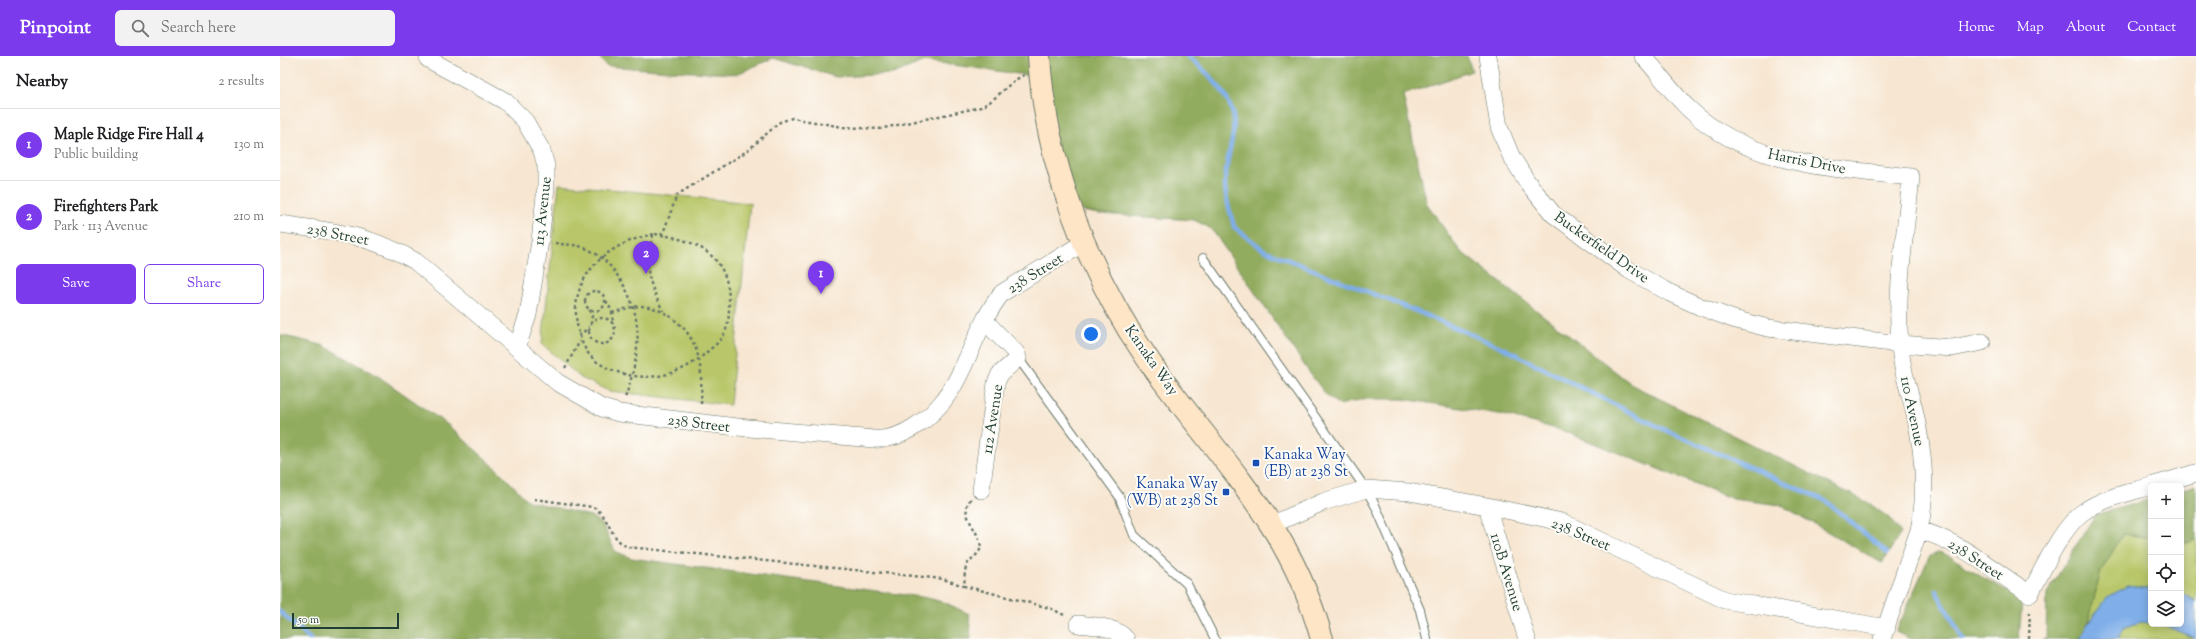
<!DOCTYPE html>
<meta charset="utf-8">
<style>
:root{--surface:#fff;--page:#f2f2f2;--text:#202124;--muted:#757577;--line:#e0e0e0;--accent:#7c3aed}
body{margin:0;font-family:"Sorts Mill Goudy",serif;background:var(--page);color:var(--text)}
.controls{position:absolute;right:12px;bottom:12px;display:grid;overflow:hidden;border-radius:6px;box-shadow:0 2px 10px #0003}
.controls button{width:36px;height:36px;display:grid;place-items:center;padding:0;border:0;border-bottom:1px solid var(--line);background:var(--surface);color:var(--text);font:20px sans-serif}
.scale{position:absolute;left:12px;bottom:10px;width:107px;box-sizing:border-box;padding-left:4px;border:2px solid #1f3d34;border-top:0;font-size:11px;line-height:14px;white-space:nowrap;color:#1f3d34;-webkit-text-stroke:3px #fdfcf7;paint-order:stroke}
.you{position:absolute;left:811px;top:278px;width:14px;height:14px;margin:-10px;border:3px solid #fff;border-radius:50%;background:#1a73e8;box-shadow:0 0 0 6px #1a73e833}
.badge{display:grid;place-items:center;width:26px;height:26px;border-radius:50%;background:var(--accent);color:#fff;font-size:13px;font-weight:700}
.pin{position:absolute;translate:-50% -33px;filter:drop-shadow(0 1px 2px #0008)}
.pin::after{content:'';position:absolute;top:21px;width:14px;height:12px;background:inherit;clip-path:polygon(0 0,100% 0,50% 100%)}
.list{margin:0;padding:0;list-style:none}
h2{display:flex;justify-content:space-between;align-items:center;height:52px;margin:0;padding:0 16px;font-size:17px}
h2 small{font-size:13px;font-weight:400;color:var(--muted)}
.list li{display:grid;grid-template-columns:26px 1fr auto;gap:12px;align-items:center;box-sizing:border-box;height:72px;padding:0 16px;border-top:1px solid var(--line)}
.list b{display:block;font-size:15px;white-space:nowrap}
.list p{margin:0;font-size:13px;white-space:nowrap;color:var(--muted)}
.list em{font-size:13px;font-style:normal;color:var(--muted)}
.actions{display:flex;gap:8px;padding:12px 16px}
.actions a{flex:1;padding:9px 0;border:1px solid var(--accent);border-radius:6px;text-align:center;font-size:14px;color:var(--accent)}
.actions .main{background:var(--accent);color:#fff}
.icon{flex:none;width:22px;height:22px;fill:none;stroke:currentColor;stroke-width:2;stroke-linecap:round;stroke-linejoin:round}
.map{position:relative;flex:none;width:1916px;height:583px;overflow:hidden}
header{display:flex;align-items:center;gap:24px;box-sizing:border-box;height:56px;padding:0 20px;background:var(--accent);color:#fff}
header strong{font-size:19px}
nav{display:flex;gap:22px;margin-inline-start:auto;font-size:14px}
.search{width:280px;height:36px;background:var(--page);display:flex;align-items:center;gap:10px;box-sizing:border-box;padding:0 14px;border-radius:6px;color:var(--muted);font-size:15px}
main{display:flex}
aside{flex:1;background:var(--surface)}
.map>svg:first-child{display:block}
.green{fill:#b9c76a;stroke:#6c824f}
.forest{fill:#92ac5e;stroke:#587449}
.water{fill:#7faee9;stroke:#4f768e}
.lines{fill:none;stroke-linecap:round;stroke-linejoin:round}
.stream{stroke:#7faee9;stroke-width:4.5}
.service-casing{stroke:#6b786b;stroke-width:10}
.minor-casing{stroke:#6b786b;stroke-width:18}
.secondary-casing{stroke:#6b786b;stroke-width:24}
.path{stroke:#6b786b;stroke-width:2.5;stroke-dasharray:3 3;stroke-linecap:butt}
.service{stroke:#fff;stroke-width:8}
.minor{stroke:#fff;stroke-width:17}
.secondary{stroke:#fee5c5;stroke-width:22}
.transit-dot{fill:#1a4fb4;stroke:#fdfcf7;stroke-width:1.5}
.labels{text-anchor:middle;stroke-width:4;stroke-linejoin:round;paint-order:stroke}
.street-label{font-size:15px;fill:#1f3d34;stroke:#fdfcf7}
.transit-label{font-size:15px;fill:#164399;stroke:#fdfcf7;text-anchor:start}
</style>
<header>
<strong>Pinpoint</strong>
<div class="search"><svg class="icon" aria-label="search" viewBox="0 0 24 24"><circle cx="10" cy="10" r="6"/><path d="M15 15l6 6"/></svg>Search here</div>
<nav><a>Home</a><a>Map</a><a>About</a><a>Contact</a></nav>
</header>
<main>
<aside>
<h2>Nearby<small>2 results</small></h2>
<ul class="list">
<li><span class="badge">1</span><div><b>Maple Ridge Fire Hall 4</b><p>Public building</p></div><em>130 m</em></li>
<li><span class="badge">2</span><div><b>Firefighters Park</b><p>Park · 113 Avenue</p></div><em>210 m</em></li>
</ul>
<div class="actions"><a class="main">Save</a><a>Share</a></div>
</aside>
<div class="map">
<svg width="1916" height="583" viewBox="0 0 1916 583">
<rect width="100%" height="100%" fill="#fdfcf7"/>
<filter id="ink" filterUnits="userSpaceOnUse"><feTurbulence type="fractalNoise" baseFrequency=".025" numOctaves="2"/><feDisplacementMap in="SourceGraphic" scale="8" xChannelSelector="R" yChannelSelector="G"/><feConvolveMatrix kernelMatrix="1 2 1 2 8 2 1 2 1" color-interpolation-filters="sRGB"/></filter>
<filter id="wash" filterUnits="userSpaceOnUse"><feTurbulence type="fractalNoise" baseFrequency=".012" numOctaves="4" result="noise"/><feDisplacementMap in="SourceGraphic" scale="16" xChannelSelector="R" yChannelSelector="G"/><feGaussianBlur stdDeviation="0.9" result="paint"/><feColorMatrix in="noise" values="0 0 0 0 0 0 0 0 0 0 0 0 0 0 0 0 0 1.4 0 .05"/><feComposite in="paint" operator="in"/></filter>
<g filter="url(#wash)">
<rect width="100%" height="100%" fill="#f7e6d1"/>
<!-- green -->
<path class="green" d="M279,128l191,19 -20,202 -121,-14 -28,-13 -39,-34z
M1843,478l28,4v51l-24,-3 -19,11 -21,28 14,-54z
M1916,483v62l-15,-8v-51l6,1z
M1861,566l22,2 31,15h-76l4,-11z"/>
<!-- forest -->
<path class="forest" d="M319,0h868l5,15 -69,24 24,109 33,47 174,135 235,117 20,15 12,15 -19,30 -101,-58 -48,-6 -172,-69 -62,-16 -96,-15h-39l-25,6 -12,-9 -16,-21 -96,-141 -7,-7 -14,-7 -95,-6 -29,-5 -30,-132 -115,-16 -32,13 -57,3 -63,-19 -36,16 -67,-3 -64,-5z
M0,279l42,10 53,29 73,51 52,47 28,29 63,15 12,9 12,26 16,7 297,40 18,5 23,11 2,25h-691z
M1916,429v54l-9,4 -6,-1v-52z
M1871,443v39l-28,-4 -22,37 -14,54 -7,14h-38l4,-1 1,-45 48,-78z
M1659,496c14,4 25,14 38,22 15,9 32,16 45,28l-3,37h-109l-14,-7 33,-75z"/>
<!-- water -->
<path class="water" d="M1847,530l24,3v34l-10,-1 -18,6 -5,11h-38l7,-14 21,-28z
M1901,537l15,8v38l-33,-15h18z"/>
<g class="lines">
<!-- stream -->
<path class="stream" d="M907,0c11,7 18,15 27,25 35,39 13,57 11,101 -1,14 6,31 9,45l30,23 159,64 80,34 158,80 165,73 61,52
M1656,535l27,48
M0,556l30,27"/>
</g>
</g>
<g filter="url(#ink)">
<g class="lines">
<defs>
<path id="service" d="M923,202l163,231 10,18 44,103 7,29
M738,302l101,138 15,39 53,49 28,55"/>
<path id="minor" d="M1208,0l11,71 12,29 17,27 25,31 76,56 41,23 31,14 32,12 35,9 132,16 52,4 30,-6
M1363,0c16,17 29,37 46,53 61,57 144,59 222,68 -5,55 -16,112 -11,167 1,22 8,44 14,65 9,40 14,81 5,121l-37,109
M148,3l77,42 20,20 17,30 4,15v21l-6,54 -12,74 -11,32
M0,168c51,7 89,10 135,37l142,121 45,26 17,5 118,14 137,12c14,1 28,-4 40,-12 52,-31 53,-91 88,-134l83,-51
M1871,430l45,-13
M701,434l15,-107 4,-9 18,-16 -2,-5 -31,-32
M1207,450l40,133
M991,469l52,-23 43,-13 43,3 78,14 75,16 163,78 162,28
M1639,474c41,11 76,42 111,64 12,-23 32,-67 53,-82 20,-14 45,-19 68,-26
M798,568c15,2 38,2 48,15"/>
<path id="secondary" d="M759,0c6,105 48,215 108,302 39,57 87,108 124,167 22,34 40,75 51,114"/>
</defs>
<!-- service casing -->
<use href="#service" class="service-casing"/>
<!-- minor casing -->
<use href="#minor" class="minor-casing"/>
<!-- secondary casing -->
<use href="#secondary" class="secondary-casing"/>
<!-- path -->
<path class="path" d="M375,178c43,6 75,22 74,70 0,9 0,21 -5,30 -3,7 -10,12 -16,17 -31,30 -75,34 -111,11 -11,-8 -16,-20 -19,-33 -12,-52 30,-87 77,-95z
M373,179c-9,35 -6,43 10,76
M381,179l4,-7 12,-33 70,-44 33,-29 12,-4 51,9 36,2 102,-22c17,-8 26,-24 43,-32
M275,187c10,2 20,1 30,5 14,6 24,15 32,27 29,40 23,80 8,123
M305 245a10 10 0 1 1 20 0a10 10 0 1 1-20 0Z
M326,245l6,10 1,13
M309,254l3,6 -1,8
M332,257c7,-2 14,-5 21,-6 11,-3 26,2 35,8 35,23 34,55 33,92
M309 275a13 13 0 1 1 26 0a13 13 0 1 1-26 0Z
M299,280l10,-9
M285,312l15,-27
M254,443l59,8c17,9 16,32 35,40l315,32 21,7
M691,443c-13,13 6,30 9,43 4,13 -11,15 -14,25 -2,6 -1,13 -2,19l86,22 16,8
M1749,583l1,-30"/>
<!-- service -->
<use href="#service" class="service"/>
<!-- minor -->
<use href="#minor" class="minor"/>
<!-- secondary -->
<use href="#secondary" class="secondary"/>
</g>
</g>
<!-- markers -->
<g class="transit-dot">
<rect x="972" y="403" width="8" height="8" rx="2"/>
<rect x="942" y="432" width="8" height="8" rx="2"/>
</g>
<g class="labels">
<!-- street labels -->
<g class="street-label">
<text transform="translate(1527 105) rotate(11)" y="5">Harris Drive</text>
<text transform="translate(262 155) rotate(-84)" y="5">113 Avenue</text>
<text transform="translate(58 178) rotate(11)" y="5">238 Street</text>
<text transform="translate(1322 191) rotate(35)" y="5">Buckerfield Drive</text>
<text transform="translate(755 217) rotate(-32)" y="5">238 Street</text>
<text transform="translate(872 304) rotate(55)" y="5">Kanaka Way</text>
<text transform="translate(1633 355) rotate(78)" y="5">110 Avenue</text>
<text transform="translate(712 363) rotate(-81)" y="5">112 Avenue</text>
<text transform="translate(419 367) rotate(7)" y="5">238 Street</text>
<text transform="translate(1301 478) rotate(23)" y="5">238 Street</text>
<text transform="translate(1696 503) rotate(33)" y="5">238 Street</text>
<text transform="translate(1227 516) rotate(73)" y="5">110B Avenue</text>
</g>
<!-- transit labels -->
<g class="transit-label">
<text x="984" y="403">Kanaka Way<tspan x="984" dy="17">(EB) at 238 St</tspan></text>
<text x="938" y="432" text-anchor="end">Kanaka Way<tspan x="938" dy="17">(WB) at 238 St</tspan></text>
</g>
</g>
</svg>
<div class="controls">
<button>+</button>
<button>−</button>
<button><svg class="icon" aria-label="locate" viewBox="0 0 24 24"><circle cx="12" cy="12" r="6"/><path d="M12 2v4M12 18v4M2 12h4M18 12h4"/></svg></button>
<button><svg class="icon" aria-label="layers" viewBox="0 0 24 24"><path d="M12 4l9 5-9 5-9-5zM3 14l9 5 9-5"/></svg></button>
</div>
<div class="scale">50 m</div>
<div class="you"></div>
<div class="pin badge" style="left:541px;top:238px">1</div>
<div class="pin badge" style="left:366px;top:218px">2</div>
</div>
</main>
